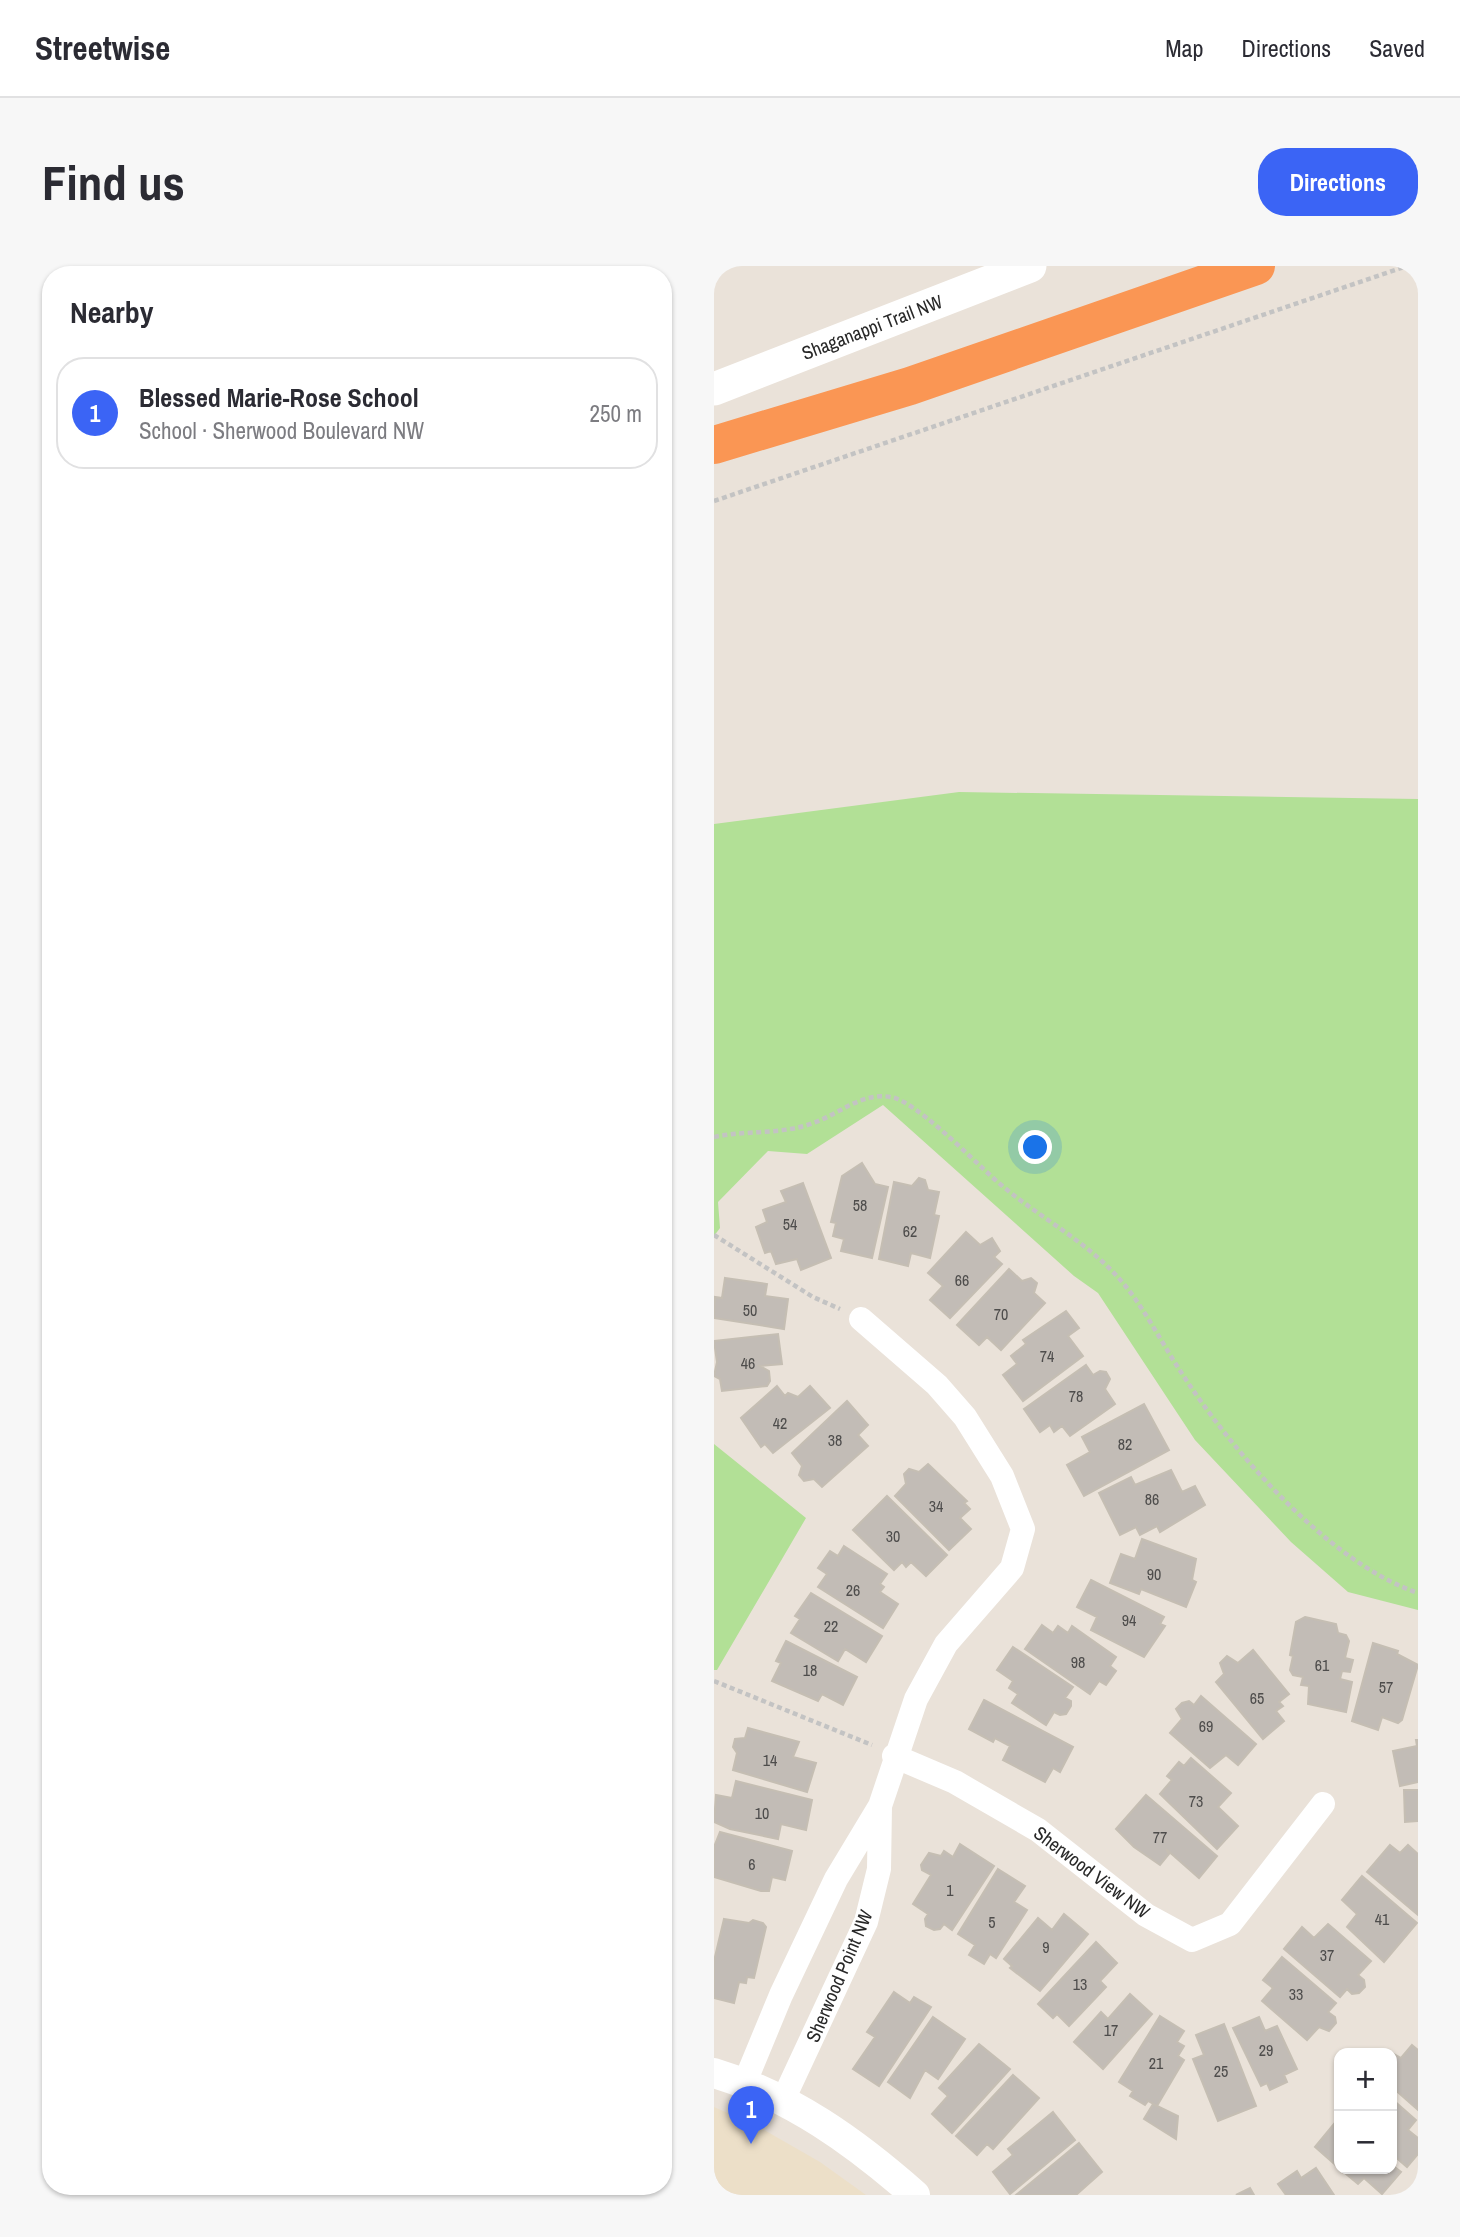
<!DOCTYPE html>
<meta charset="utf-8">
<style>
:root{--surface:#fff;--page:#f7f7f7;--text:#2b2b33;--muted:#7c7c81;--line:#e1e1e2;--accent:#3b64f5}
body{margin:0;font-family:"Archivo Narrow",sans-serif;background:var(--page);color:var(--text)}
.controls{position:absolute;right:21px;bottom:21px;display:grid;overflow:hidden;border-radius:14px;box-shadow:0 2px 5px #0004}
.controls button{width:63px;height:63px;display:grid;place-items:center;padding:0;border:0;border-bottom:2px solid var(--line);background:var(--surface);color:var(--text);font:35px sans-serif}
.you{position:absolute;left:322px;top:882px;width:24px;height:24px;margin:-18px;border:5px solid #fff;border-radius:50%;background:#1a73e8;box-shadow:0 0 0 10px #1a73e833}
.badge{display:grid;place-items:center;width:46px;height:46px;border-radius:50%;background:var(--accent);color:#fff;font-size:23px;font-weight:700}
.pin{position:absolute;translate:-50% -58px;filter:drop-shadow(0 2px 4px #0008)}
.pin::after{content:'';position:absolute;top:37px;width:24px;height:21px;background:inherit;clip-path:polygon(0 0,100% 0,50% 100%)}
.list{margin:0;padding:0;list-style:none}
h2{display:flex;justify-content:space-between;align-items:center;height:91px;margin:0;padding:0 28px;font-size:30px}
h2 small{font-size:23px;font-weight:400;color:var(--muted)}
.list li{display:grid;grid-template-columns:46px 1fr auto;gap:21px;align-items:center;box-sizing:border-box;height:112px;margin:0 14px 14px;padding:0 14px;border:2px solid var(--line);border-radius:28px}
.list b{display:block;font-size:26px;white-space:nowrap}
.list p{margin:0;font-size:23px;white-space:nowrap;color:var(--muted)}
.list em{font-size:23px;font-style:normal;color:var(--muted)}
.map{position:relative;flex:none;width:704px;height:1929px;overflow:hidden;border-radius:28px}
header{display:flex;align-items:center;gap:42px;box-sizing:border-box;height:98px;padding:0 35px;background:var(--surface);border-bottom:2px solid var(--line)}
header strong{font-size:33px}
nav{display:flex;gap:38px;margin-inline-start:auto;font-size:24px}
.intro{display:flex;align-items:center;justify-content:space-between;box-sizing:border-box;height:168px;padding:0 42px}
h1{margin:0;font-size:49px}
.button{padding:18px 32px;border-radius:28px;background:var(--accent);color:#fff;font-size:24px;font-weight:700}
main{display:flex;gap:42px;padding:0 42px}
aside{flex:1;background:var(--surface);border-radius:28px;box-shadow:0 2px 5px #0004}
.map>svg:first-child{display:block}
.education{fill:#ecdfc8}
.green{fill:#b2e096}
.building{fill:#c2bcb6;stroke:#c5beb3;stroke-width:2}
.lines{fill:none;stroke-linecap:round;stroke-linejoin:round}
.path{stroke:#c3c3c3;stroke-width:4.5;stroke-dasharray:5 3.5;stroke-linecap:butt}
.minor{stroke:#fff;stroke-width:24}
.tertiary{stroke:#fff;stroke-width:30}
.secondary{stroke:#fff;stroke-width:33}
.motorway{stroke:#fa9654;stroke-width:38}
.labels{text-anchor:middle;stroke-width:5;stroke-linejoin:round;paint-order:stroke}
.number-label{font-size:16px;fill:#4e4d4c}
.street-label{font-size:19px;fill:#282828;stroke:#fff}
</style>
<header>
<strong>Streetwise</strong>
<nav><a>Map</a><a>Directions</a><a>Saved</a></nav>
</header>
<div class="intro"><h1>Find us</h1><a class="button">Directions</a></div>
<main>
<aside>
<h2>Nearby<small></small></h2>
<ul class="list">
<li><span class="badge">1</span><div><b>Blessed Marie-Rose School</b><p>School · Sherwood Boulevard NW</p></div><em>250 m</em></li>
</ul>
</aside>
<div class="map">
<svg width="704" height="1929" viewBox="0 0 704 1929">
<rect width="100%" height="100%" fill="#eae2d9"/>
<!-- education -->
<path class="education" d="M0,1841l43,19 63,36 46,33h-152z"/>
<!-- green -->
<path class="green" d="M245,526l459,7v811l-70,-18 -57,-50 -96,-102 -97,-147 -24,-17 -191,-171 -76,49 -39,-3 -50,51 2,26 -6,8v-412z
M0,1178l92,74 -89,152h-3z"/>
<!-- building -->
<path class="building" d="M148,897l13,21 13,3 -16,71 -31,-7 3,-12 -11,-3 3,-13 -5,-1 11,-46z
M205,912l6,2 3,10 11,2 -5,23 5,1 -9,42 -19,-5 -3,13 -29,-7 15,-77 18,4z
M89,917l28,75 -30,12 -4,-11 -21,5 -5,-13 -6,2 -9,-26 11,-5 -4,-12 23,-8 -5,-11z
M252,966l14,13 12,-7 8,13 -6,6 8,7 -52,54 -20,-18 13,-14 -15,-13z
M295,1003l13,12 9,-3 6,5 -3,10 11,10 -44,47 -14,-13 -8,8 -22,-20z
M11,1012l42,6 -2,12 23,3 -4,30 -70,-11 1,-21 7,1z
M352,1045l13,17 -11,8 15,20 -60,45 -20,-26 14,-11 -6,-8 15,-12 -3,-4z
M64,1068l4,30 -22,2 9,5 1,10 -3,5 -45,5 -2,-12 -6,-3 3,-14 -3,-21z
M372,1099l7,10 7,-4 6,1 4,7 -5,10 10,15 -45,32 -8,-10 -8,6 -4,-7 -10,7 -16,-23z
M63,1120l8,10 3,-3 10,4 12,-11 20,22 -57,45 -8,-9 -4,3 -20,-29z
M133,1135l21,24 -10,10 10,11 -46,41 -8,-8 -10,2 -5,-6 3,-9 -10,-13z
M430,1138l25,46 -85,46 -17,-31 23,-13 -8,-15z
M214,1198l39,37 -3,2 6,6 -10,9 11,11 -22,21 -54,-54 11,-12 -2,-10 5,-5 10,3z
M457,1204l11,22 13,-6 10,19 -45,27 -3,-6 -17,9 -4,-8 -16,8 -21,-42 32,-16 4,8z
M173,1230l60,59 -21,21 -15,-14 -5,5 -4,-5 -8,8 -41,-40z
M428,1273l54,20 -4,21 4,2 -10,25 -45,-18 -2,5 -29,-11 11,-29 14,5z
M130,1280l43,28 -7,10 4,3 -4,5 18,12 -15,24 -65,-41 9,-13 -9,-6 12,-17 8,5z
M377,1314l73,37 -4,7 5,2 -21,31 -53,-27 6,-13 -20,-10z
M97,1327l71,43 -16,26 -21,-13 -7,12 -47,-28 9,-14 -5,-3z
M591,1351l31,7 2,9 8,2 3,6 -4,17 8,2 -3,12 -8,-1 -2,8 12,3 -6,30 -38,-8 1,-18 -8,-1 2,-8 -10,-2 -3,-5 3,-14 -3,-1 6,-33z
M328,1359l11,8 5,-7 10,7 4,-7 44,31 -6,9 6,5 -10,14 -7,-4 -9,13 -65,-45z
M72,1375l71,36 -14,28 -21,-11 -4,7 -46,-20 9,-18 -5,-2z
M659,1377l25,8 -1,3 21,11 -16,55 -4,3 -16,-6 -4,13 -26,-9z
M299,1381l60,40 -8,11 6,3v5l-5,8 -6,1 -6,-3 -8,13 -34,-22 6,-9 -9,-6 4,-7 -16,-11z
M539,1384l36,44 -10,8 4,4 -7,5 8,10 -21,18 -47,-57 8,-8 -4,-11 7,-7 11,7z
M487,1430l55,48 -18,21 -12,-10 -16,13 -40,-35 12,-14 -6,-10 6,-6 7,-2 5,4z
M270,1434l89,47 -13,25 -7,-4 -8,14 -42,-22 7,-14 -15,-8 -2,4 -24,-13z
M34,1462l51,14 -6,15 23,6 -9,29 -74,-22 4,-17 -4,-6 2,-8 10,-1z
M702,1474h2v42l-18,4 -7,-35 24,-5z
M477,1492l40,35 -13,14 20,19 -21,23 -57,-55 12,-14 -5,-4 12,-14 5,4z
M22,1515l76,19 -6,30 -25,-6 -3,15 -48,-10 -16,-7 2,-27 16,3z
M690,1524h14v31l-13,1z
M432,1529l71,61 -18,22 -33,-29 3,5 -9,11 -26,-18 -18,-18z
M6,1566l72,19 -7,29 -13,-3 -3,14h-8l-47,-14v-30z
M246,1578l34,22 -42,64 -8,-6 -4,5 -6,1 -8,-4 -1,-7 3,-5 -15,-10 18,-29 -9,-5 -1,-5 8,-12 12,3 3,-5 9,6z
M676,1579l10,8 8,-8 10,9v61l-51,-43z
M284,1603l27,17 -11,16 13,8 -31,48 -6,-4 -6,10 -15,-9 6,-10 -17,-11z
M648,1610l55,47 -33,39 -37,-35 10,-13 -15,-14z
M350,1648l24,20 -48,57 -30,-23 2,-2 -8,-7 34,-41 14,12z
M10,1653l25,4 4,-3 10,3 3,4 -12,51 -7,-1 -1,6 -7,-1 -5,21 -20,-5v-37z
M614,1658l43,37 -13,14 6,5 1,7 -6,6 -7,1 -5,-5 -7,8 -56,-48 18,-22 12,11z
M382,1676l21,21 -17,18 6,6 -37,39 -12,-12 -4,4 -15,-14z
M568,1691l54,46 -8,9 7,5 1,6 -7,8 -10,-4 -12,13 -45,-39 11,-13 -10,-8z
M180,1726l16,11 4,-6 17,10 -52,79 -26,-17 22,-32 -8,-5z
M416,1728l22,20 -49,55 -29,-27 27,-30 7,7z
M446,1750l24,15 -7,11 7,4 -6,10 6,4 -27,46 -9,-5 -3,4 -15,-9 3,-5 -14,-9z
M219,1751l32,22 -27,40 -13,-9 -15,28 -22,-16z
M545,1751l6,14 12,-5 20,43 -13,6 3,7 -17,8 -3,-7 -6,3 -28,-58z
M510,1758l32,82 -38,15 -25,-62 11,-4 -8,-20z
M265,1778l31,25 -58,64 -20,-19 16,-18 -9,-8z
M698,1779l6,5v60l-26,-23v-34l9,5z
M299,1809l26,23 -46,51 -6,-5 -10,11 -21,-19z
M678,1833l24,21 -8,10 10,8v16l-11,13 -15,-13z
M439,1838l25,12 -2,23 -32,-20z
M339,1846l22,28 -65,54 -17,-22 20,-17 -5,-6z
M624,1853l1,1v48l-24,-21z
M365,1877l23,29 -26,23h-60z
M678,1899l9,7 -19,22 -18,-16 -6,6 -18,-15h52z
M602,1902l18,27h-48l-8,-11 19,-13 4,7z
M536,1922l4,7h-18z"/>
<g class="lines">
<!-- path -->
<path class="path" d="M0,235l693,-235
M0,871c32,-7 68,-2 99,-14 27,-9 48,-31 78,-26 24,4 79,60 99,78 38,36 88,60 124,98 27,28 44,64 65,96 51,80 148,193 239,224
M0,969l99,62 27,12
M0,1415l158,64"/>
<!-- minor -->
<path class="minor" d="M180,1490l61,26 83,48 108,85 46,25 38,-16 93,-120
M31,1816l36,-87 55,-116 44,-73 36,-107 30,-55 66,-76 11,-39 -21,-53 -37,-59 -28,-32 -76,-66
M69,1834l83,-178 13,-53 1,-63"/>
<!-- tertiary -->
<path class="tertiary" d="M0,1807c77,23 141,69 201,122"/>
<!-- secondary -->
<path class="secondary" d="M0,123l316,-123"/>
<!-- motorway -->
<path class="motorway" d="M0,179l196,-59 346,-120"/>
</g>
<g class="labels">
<!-- number labels -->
<g class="number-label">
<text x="146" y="945">58</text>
<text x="76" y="964">54</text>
<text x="196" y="971">62</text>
<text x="248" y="1020">66</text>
<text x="36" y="1050">50</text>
<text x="287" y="1054">70</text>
<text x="333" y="1096">74</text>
<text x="34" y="1103">46</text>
<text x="362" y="1136">78</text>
<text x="66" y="1163">42</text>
<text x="121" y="1180">38</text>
<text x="411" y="1184">82</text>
<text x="438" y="1239">86</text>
<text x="222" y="1246">34</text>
<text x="179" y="1276">30</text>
<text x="440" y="1314">90</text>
<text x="139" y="1330">26</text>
<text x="415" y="1360">94</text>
<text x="117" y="1366">22</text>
<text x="364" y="1402">98</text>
<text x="608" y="1405">61</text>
<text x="96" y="1410">18</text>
<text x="672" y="1427">57</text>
<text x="543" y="1438">65</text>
<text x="492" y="1466">69</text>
<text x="56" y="1500">14</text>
<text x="482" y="1541">73</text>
<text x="48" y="1553">10</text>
<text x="446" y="1577">77</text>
<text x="38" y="1604">6</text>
<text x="236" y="1630">1</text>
<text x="668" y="1659">41</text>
<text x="278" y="1662">5</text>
<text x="332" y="1687">9</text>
<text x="613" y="1695">37</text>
<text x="366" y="1724">13</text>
<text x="582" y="1734">33</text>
<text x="397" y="1770">17</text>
<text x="552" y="1790">29</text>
<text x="442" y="1803">21</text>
<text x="507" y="1811">25</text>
</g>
<!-- street labels -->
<g class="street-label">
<text transform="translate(158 61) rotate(-21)" y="7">Shaganappi Trail NW</text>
<text transform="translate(378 1606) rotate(37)" y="7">Sherwood View NW</text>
<text transform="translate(125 1710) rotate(-67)" y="7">Sherwood Point NW</text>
</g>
</g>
</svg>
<div class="controls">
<button>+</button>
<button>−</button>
</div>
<div class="you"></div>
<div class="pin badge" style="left:37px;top:1878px">1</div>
</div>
</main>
